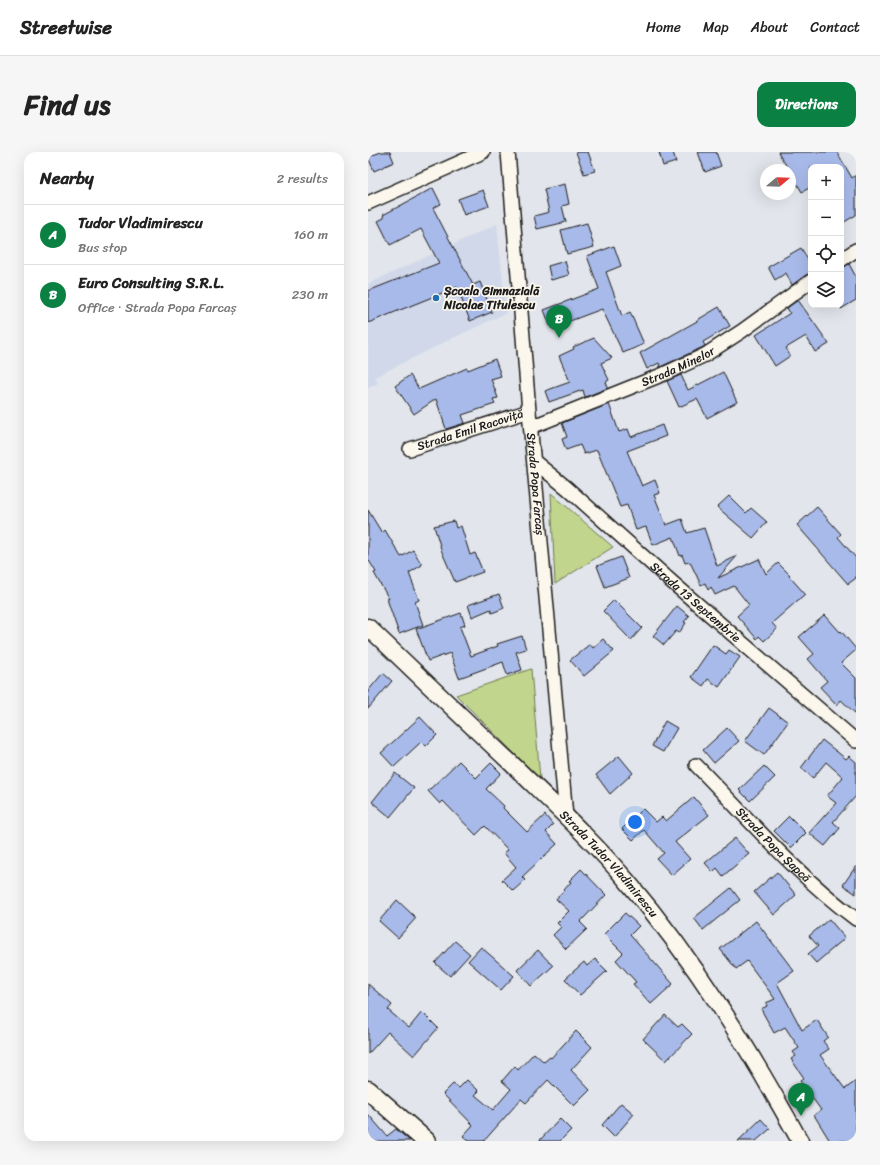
<!DOCTYPE html>
<meta charset="utf-8">
<style>
:root{--surface:#fff;--page:#f6f6f6;--text:#222;--muted:#767676;--line:#e0e0e0;--accent:#0b8043}
body{margin:0;font-family:Sriracha,sans-serif;background:var(--page);color:var(--text)}
.controls{position:absolute;right:12px;top:12px;display:grid;overflow:hidden;border-radius:8px;box-shadow:0 4px 16px #0002}
.controls button{width:36px;height:36px;display:grid;place-items:center;padding:0;border:0;border-bottom:1px solid var(--line);background:var(--surface);color:var(--text);font:20px sans-serif}
.compass{position:absolute;left:392px;top:12px;width:36px;height:36px;border-radius:50%;background:var(--surface);box-shadow:0 4px 16px #0002;rotate:71deg}
.you{position:absolute;left:267px;top:670px;width:14px;height:14px;margin:-10px;border:3px solid #fff;border-radius:50%;background:#1a73e8;box-shadow:0 0 0 6px #1a73e833}
.badge{display:grid;place-items:center;width:26px;height:26px;border-radius:50%;background:var(--accent);color:#fff;font-size:13px;font-weight:700}
.pin{position:absolute;translate:-50% -33px;filter:drop-shadow(0 1px 2px #0008)}
.pin::after{content:'';position:absolute;top:21px;width:14px;height:12px;background:inherit;clip-path:polygon(0 0,100% 0,50% 100%)}
.list{margin:0;padding:0;list-style:none}
h2{display:flex;justify-content:space-between;align-items:center;height:52px;margin:0;padding:0 16px;font-size:17px}
h2 small{font-size:13px;font-weight:400;color:var(--muted)}
.list li{display:grid;grid-template-columns:26px 1fr auto;gap:12px;align-items:center;box-sizing:border-box;height:60px;padding:0 16px;border-top:1px solid var(--line)}
.list b{display:block;font-size:15px;white-space:nowrap}
.list p{margin:0;font-size:13px;white-space:nowrap;color:var(--muted)}
.list em{font-size:13px;font-style:normal;color:var(--muted)}
.icon{flex:none;width:22px;height:22px;fill:none;stroke:currentColor;stroke-width:2;stroke-linecap:round;stroke-linejoin:round}
.map{position:relative;flex:none;width:488px;height:989px;overflow:hidden;border-radius:12px}
header{display:flex;align-items:center;gap:24px;box-sizing:border-box;height:56px;padding:0 20px;background:var(--surface);border-bottom:1px solid var(--line)}
header strong{font-size:19px}
nav{display:flex;gap:22px;margin-inline-start:auto;font-size:14px}
.intro{display:flex;align-items:center;justify-content:space-between;box-sizing:border-box;height:96px;padding:0 24px}
h1{margin:0;font-size:28px}
.button{padding:10px 18px;border-radius:12px;background:var(--accent);color:#fff;font-size:14px;font-weight:700}
main{display:flex;gap:24px;padding:0 24px}
aside{flex:1;background:var(--surface);border-radius:12px;box-shadow:0 4px 16px #0002}
.map>svg:first-child{display:block}
.built{fill:#d1d8ea}
.green{fill:#c1d68c;stroke:#6e7954}
.building{fill:#a8bae9;stroke:#1c1c1c}
.lines{fill:none;stroke-linecap:round;stroke-linejoin:round}
.minor-casing{stroke:#1c1c1c;stroke-width:16}
.tertiary-casing{stroke:#1c1c1c;stroke-width:19}
.secondary-casing{stroke:#1c1c1c;stroke-width:21}
.minor{stroke:#fbf7ec;stroke-width:13}
.tertiary{stroke:#fbf7ec;stroke-width:16}
.secondary{stroke:#fbf7ec;stroke-width:18}
.poi-dot{fill:#1f6fb2;stroke:#fbf7ec;stroke-width:1.5}
.labels{text-anchor:middle;stroke-width:3.5;stroke-linejoin:round;paint-order:stroke}
.poi-label{font-size:12px;font-weight:bold;fill:#1c1c1c;stroke:#fbf7ec;text-anchor:start}
.street-label{font-size:12px;fill:#1c1c1c;stroke:#fbf7ec}
</style>
<header>
<strong>Streetwise</strong>
<nav><a>Home</a><a>Map</a><a>About</a><a>Contact</a></nav>
</header>
<div class="intro"><h1>Find us</h1><a class="button">Directions</a></div>
<main>
<aside>
<h2>Nearby<small>2 results</small></h2>
<ul class="list">
<li><span class="badge">A</span><div><b>Tudor Vladimirescu</b><p>Bus stop</p></div><em>160 m</em></li>
<li><span class="badge">B</span><div><b>Euro Consulting S.R.L.</b><p>Office · Strada Popa Farcaș</p></div><em>230 m</em></li>
</ul>
</aside>
<div class="map">
<svg width="488" height="989" viewBox="0 0 488 989">
<rect width="100%" height="100%" fill="#e2e5eb"/>
<filter id="ink" filterUnits="userSpaceOnUse"><feTurbulence type="fractalNoise" baseFrequency=".025" numOctaves="2"/><feDisplacementMap in="SourceGraphic" scale="8" xChannelSelector="R" yChannelSelector="G"/><feConvolveMatrix kernelMatrix="1 2 1 2 8 2 1 2 1" color-interpolation-filters="sRGB"/></filter>
<g filter="url(#ink)">
<!-- built -->
<path class="built" d="M129,72l9,89 -53,25 -78,39 3,6 -10,5v-104z"/>
<!-- green -->
<path class="green" d="M183,341l62,54 -58,37z
M163,517l9,110 -84,-84z"/>
<!-- building -->
<path class="building" d="M13,0h9l4,10 -20,9 -6,-14z
M208,0h12l7,19 -11,3z
M291,0h14l3,10 -13,4z
M330,0h18l5,14 -16,6z
M410,0h59l15,26 4,-3v40l-15,9v-57h-30v20l-9,5z
M197,32l4,20 -7,2 4,16 -29,7 -3,-13 15,-4 -5,-23z
M65,36l8,16 -8,4 40,77 7,-3 12,30 -22,9 -13,-34 -89,36v-32l71,-28 -18,-34 -31,16 -12,-24 6,-3 -1,-3z
M115,38l6,16 -25,9 -6,-16z
M219,71l7,24 -27,7 -6,-24z
M246,94l7,20 -15,6 16,44 8,-4 14,32 -21,9 -21,-44 -51,19 -7,-18 55,-21 -12,-33z
M433,96l10,16v9l-5,2 -14,10 -6,-12 -11,7 -7,-13z
M197,109l4,14 -18,5 -3,-14z
M481,112l7,13v23l-15,9v-41z
M430,148l31,44 -14,8 -9,-16 -20,12 4,8 -15,10 -19,-31 34,-22 -3,-5z
M351,155l11,19 -27,16 2,4 -4,2 -41,19 -1,-4 -12,6 -7,-16 59,-33v-1z
M226,186l18,20 -11,5 8,17 -3,2 2,6 -23,9 -2,-7 -34,12 -4,-11 25,-9 -11,-26 15,-7 -1,-2z
M127,207l6,17 -10,3 7,19 -5,1 2,5 -33,11 3,8 -19,6 -10,-30 -22,15 -19,-28 15,-11 9,14 48,-21 1,2z
M355,220l14,30 -30,16 -10,-19 -18,8 -12,-26 14,-6 7,15z
M241,252l10,28 9,-3 3,8 31,-12 4,11 -39,15 15,35 13,-6 5,13 -6,2 12,30 16,-6 5,14 17,-5 13,38 20,-10 -19,22 41,-19 7,15 12,-11 12,12 -1,1 16,18 -33,29 5,6 -13,12 -5,-5 -2,3 -20,-23 12,-11 -15,-19 -19,9 -4,-8 -3,3 -3,-7 -4,2 -11,-23 -5,1 -3,-8 -2,1 -7,-19 -20,8 -7,-18 -10,3 -9,-25 -7,2 -23,-57 -13,4 -4,-9 -14,5 -4,-11 5,-2 -5,-14z
M361,344l17,17 5,-5 16,14 -14,16 -36,-31z
M449,355l24,27 -3,3 18,21v20l-8,6 -51,-59z
M0,358l14,23 3,-3 16,27 12,-7 9,15 -13,8 10,27 -4,2 8,23 -24,9 -12,-35h2l-15,-26 2,-1 -8,-13z
M86,369l2,7 5,-2 9,29 5,-2 8,19 -28,10 -13,-30 -8,-26z
M253,405l8,21 -24,9 -8,-21z
M131,442l5,14 -12,5 -1,-4 -19,8 -4,-12z
M246,448l28,28 -11,12 -28,-29z
M309,454l12,10 -5,6 2,1 -7,10 -3,-2 -12,14 -11,-9z
M93,461l4,12 -5,2 11,29 27,-10 -1,-2 25,-8 4,13 -10,3 6,18 -15,5 -4,-13 -44,16 -9,-25 -22,8 -12,-32z
M457,463l15,17 1,-1 15,18v1l-15,13 15,15v36l-15,-14 -4,5 -17,-18 7,-6 -19,-22 6,-5 -15,-17z
M235,487l11,12 -30,25 -14,-16 20,-16 3,4z
M345,493l13,9 3,-4 11,7 -21,30 -11,-8 -5,7 -12,-9z
M15,521l9,8 -24,28v-18z
M401,556l19,14 -24,33 -19,-14z
M52,565l17,18 -11,11 -5,-4 -27,25 -13,-14z
M297,569l12,7 -14,24 -11,-6z
M359,576l12,13 -25,22 -11,-13z
M454,588l24,19 3,-3 7,6v34l-23,26 7,6 -15,18 -16,-13 27,-30 -9,-7 16,-19 -17,-15 -13,16 -12,-10z
M251,604l14,17 -23,21 -14,-19z
M91,609l17,17 15,-15 10,10 -15,16 18,17 -1,2 24,24 18,-17 8,10 -7,7 11,12 -35,33 3,3 -12,11 -11,-11 14,-13 -12,-14 4,-3 -23,-24 -9,9 -33,-34 -3,3 -12,-13z
M396,614l11,11 -25,24 -11,-11z
M27,621l19,15 -24,29 -18,-15z
M326,645l15,18 -34,27 15,17 -18,16 -15,-16 7,-6 -20,-23 -11,10 -11,-11 21,-20 13,13 6,-5 4,4z
M421,664l17,17 -15,15 -17,-17z
M367,686l14,16 -26,22 -6,-8 -4,4 -8,-9z
M488,714v28l-13,-9z
M213,717l25,26 -26,27 7,7 -21,20 -13,-14 8,-8 -4,-4 12,-12 -13,-12 15,-17 -2,-1z
M409,720l19,23 -22,20 -20,-23z
M363,736l9,12 -37,30 -9,-12z
M29,748l19,18 -18,20 -19,-17z
M257,761l14,13 -9,9 43,49 -22,20 -18,-20 3,-2 -20,-22 7,-7 -19,-19z
M461,767l16,19 -29,25 -8,-9 10,-8 -9,-10z
M388,769l38,50 -17,12 25,47 15,-10 11,17 -5,4 6,8 -9,6 25,34 11,-8v60h-26l-16,-26 7,-5 -21,-29 4,-3 -13,-19 5,-3 -3,-4 6,-4 -14,-21 -11,6 -13,-24 6,-3 -1,-3 9,-4 -28,-38 -11,8 -16,-20z
M87,789l15,13 -20,22 -15,-13z
M113,795l33,29 -13,14 -33,-29z
M170,798l15,16 -22,20 -14,-16z
M227,807l12,12 -27,24 -15,-16 19,-17 3,4z
M0,832l24,21 -4,5 21,18 13,-16 16,16 -24,28 -26,-24 -20,22z
M297,863l13,12 4,-3 10,10 -26,27 -23,-22z
M208,879l16,16 -21,23 19,20 -16,16 -26,-26 -22,23 -5,-4 -37,42h-15l-6,-5 10,-11 -30,-31 10,-10 6,4 8,-8 12,11 -4,4 18,15 18,-21 -9,-8 13,-15 3,4 16,-17 10,9 6,-5 1,1z
M253,951l13,11 -20,23 -12,-12z
M0,962l19,22 9,-7 14,12h-42z
M192,967l11,11 -11,11h-21z
M393,967l9,10 -14,12h-18z"/>
<g class="lines">
<defs>
<g id="minor">
<path id="s1" d="M140,0l21,259 37,405"/>
<path d="M0,51l115,-51"/>
<path d="M473,108l15,-10"/>
<path id="s2" d="M163,275l133,-53 41,-19 37,-24 69,-50"/>
<path id="s3" d="M42,297l119,-38"/>
<path id="s4" d="M167,310l32,26 106,95 183,158"/>
<path id="s5" d="M328,613c52,53 100,110 160,154"/>
</g>
<g id="tertiary">
<path id="s6" d="M0,475c48,46 96,92 145,138 39,38 79,75 114,116 68,80 123,169 173,260"/>
</g>
<path id="secondary" d="M0,938l58,51"/>
</defs>
<!-- minor casing -->
<use href="#minor" class="minor-casing"/>
<!-- tertiary casing -->
<use href="#tertiary" class="tertiary-casing"/>
<!-- secondary casing -->
<use href="#secondary" class="secondary-casing"/>
<!-- minor -->
<use href="#minor" class="minor"/>
<!-- tertiary -->
<use href="#tertiary" class="tertiary"/>
<!-- secondary -->
<use href="#secondary" class="secondary"/>
</g>
</g>
<!-- markers -->
<circle class="poi-dot" cx="68" cy="146" r="4"/>
<g class="labels">
<!-- poi labels -->
<g class="poi-label">
<text x="76" y="143">Școala Gimnazială<tspan x="76" dy="14">Nicolae Titulescu</tspan></text>
</g>
<!-- street labels -->
<g class="street-label">
<text dy="4" stroke="none"><textPath href="#s2" startOffset="159">Strada Minelor</textPath></text>
<text dy="4" stroke="none"><textPath href="#s3" startOffset="63">Strada Emil Racoviță</textPath></text>
<text dy="4" stroke="none"><textPath href="#s1" startOffset="333">Strada Popa Farcaș</textPath></text>
<text dy="4" stroke="none"><textPath href="#s4" startOffset="213">Strada 13 Septembrie</textPath></text>
<text dy="4" stroke="none"><textPath href="#s5" startOffset="111">Strada Popa Șapcă</textPath></text>
<text dy="4" stroke="none"><textPath href="#s6" startOffset="338">Strada Tudor Vladimirescu</textPath></text>
</g>
</g>
</svg>
<div class="controls">
<button>+</button>
<button>−</button>
<button><svg class="icon" aria-label="locate" viewBox="0 0 24 24"><circle cx="12" cy="12" r="6"/><path d="M12 2v4M12 18v4M2 12h4M18 12h4"/></svg></button>
<button><svg class="icon" aria-label="layers" viewBox="0 0 24 24"><path d="M12 4l9 5-9 5-9-5zM3 14l9 5 9-5"/></svg></button>
</div>
<svg class="compass" viewBox="-18 -18 36 36"><path d="M0-13l5 13h-10z" fill="#e53935"/><path d="M0 13l5-13h-10z" fill="#767676"/></svg>
<div class="you"></div>
<div class="pin badge" style="left:433px;top:964px">A</div>
<div class="pin badge" style="left:191px;top:186px">B</div>
</div>
</main>
